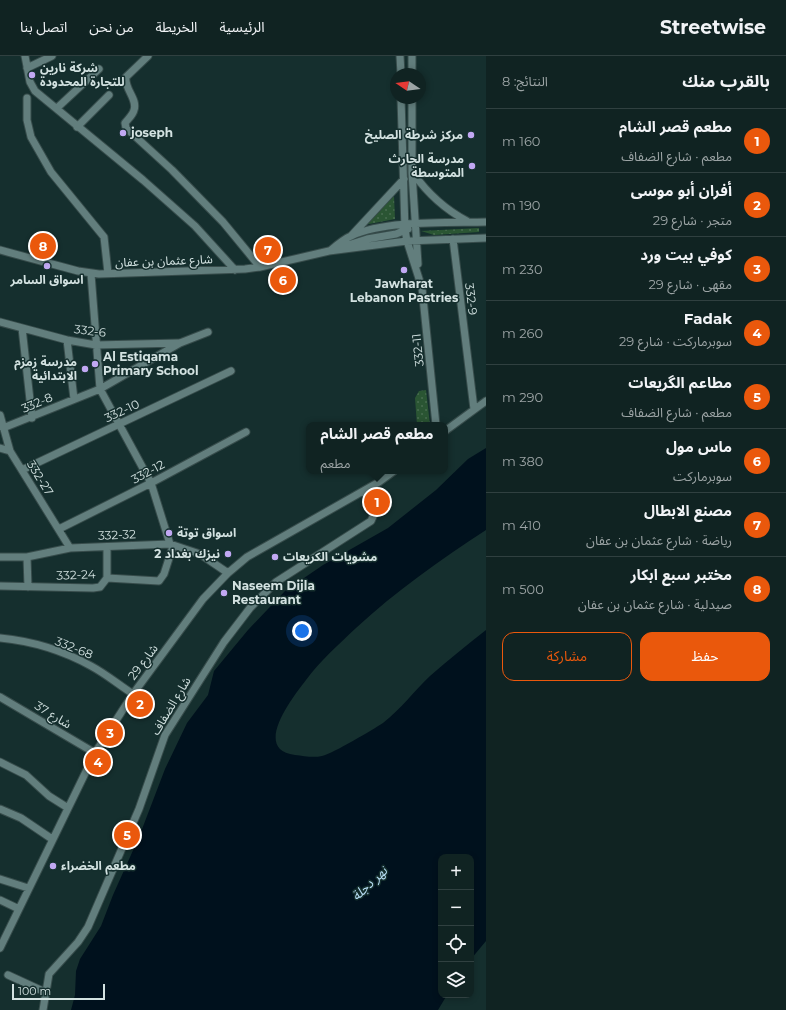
<!DOCTYPE html>
<html lang="ar">
<meta charset="utf-8">
<style>
:root{--surface:#102322;--page:#192b2a;--text:#f1f3f6;--muted:#9ca4a5;--line:#304040;--accent:#ea580c}
body{margin:0;font-family:Montserrat,"Noto Sans Arabic",sans-serif;background:var(--page);color:var(--text);direction:rtl}
.controls{position:absolute;right:12px;bottom:12px;display:grid;overflow:hidden;border-radius:8px;box-shadow:0 2px 6px #0003}
.controls button{width:36px;height:36px;display:grid;place-items:center;padding:0;border:0;border-bottom:1px solid var(--line);background:var(--surface);color:var(--text);font:20px sans-serif}
.compass{position:absolute;left:390px;top:12px;width:36px;height:36px;border-radius:50%;background:var(--surface);box-shadow:0 2px 6px #0003;rotate:283deg}
.scale{position:absolute;left:12px;bottom:10px;width:93px;box-sizing:border-box;padding-left:4px;border:2px solid #d3e2e1;border-top:0;font-size:11px;line-height:14px;white-space:nowrap;color:#d3e2e1;-webkit-text-stroke:3px #152f2e;paint-order:stroke}
.you{position:absolute;left:302px;top:575px;width:14px;height:14px;margin:-10px;border:3px solid #fff;border-radius:50%;background:#1a73e8;box-shadow:0 0 0 6px #1a73e833}
.badge{display:grid;place-items:center;width:26px;height:26px;border-radius:50%;background:var(--accent);color:#fff;font-size:13px;font-weight:700}
.pin{position:absolute;translate:-50% -50%;border:2px solid #fff;box-shadow:0 1px 4px #0006}
.popup{position:absolute;left:306px;top:366px;width:142px;height:52px;box-sizing:border-box;display:grid;place-content:center;border-radius:8px;background:var(--surface);filter:drop-shadow(0 1px 3px #0005);font-size:13px;white-space:nowrap;color:var(--muted)}
.popup b{font-size:15px;color:var(--text)}
.popup::after{content:'';position:absolute;left:50%;top:100%;margin-left:-8px;border:8px solid transparent;border-top-color:var(--surface)}
.list{margin:0;padding:0;list-style:none}
h2{display:flex;justify-content:space-between;align-items:center;height:52px;margin:0;padding:0 16px;font-size:17px}
h2 small{font-size:13px;font-weight:400;color:var(--muted)}
.list li{display:grid;grid-template-columns:26px 1fr auto;gap:12px;align-items:center;box-sizing:border-box;height:64px;padding:0 16px;border-top:1px solid var(--line)}
.list b{display:block;font-size:15px;white-space:nowrap}
.list p{margin:0;font-size:13px;white-space:nowrap;color:var(--muted)}
.list em{font-size:13px;font-style:normal;color:var(--muted)}
.actions{display:flex;gap:8px;padding:12px 16px}
.actions a{flex:1;padding:9px 0;border:1px solid var(--accent);border-radius:12px;text-align:center;font-size:14px;color:var(--accent)}
.actions .main{background:var(--accent);color:#fff}
.icon{flex:none;width:22px;height:22px;fill:none;stroke:currentColor;stroke-width:2;stroke-linecap:round;stroke-linejoin:round}
.map{position:relative;flex:none;width:486px;height:954px;overflow:hidden;direction:ltr}
header{display:flex;align-items:center;gap:24px;box-sizing:border-box;height:56px;padding:0 20px;background:var(--surface);border-bottom:1px solid var(--line)}
header strong{font-size:19px}
nav{display:flex;gap:22px;margin-inline-start:auto;font-size:14px}
main{display:flex}
aside{flex:1;background:var(--surface)}
.map>svg:first-child{display:block}
.grass{fill:url(#grass-dots)}
.water{fill:#00111d}
.lines{fill:none;stroke-linecap:round;stroke-linejoin:round}
.minor-casing{stroke:#374c4b;stroke-width:9}
.minor{stroke:#627e7d;stroke-width:7}
.poi-dot{fill:#c1a8f3;stroke:#152f2e;stroke-width:1.5}
.labels{text-anchor:middle;stroke-width:3;stroke-linejoin:round;paint-order:stroke}
.poi-label{font-size:12px;font-weight:bold;fill:#d3e2e1;stroke:#152f2e;text-anchor:start}
.street-label{font-size:12px;fill:#d3e2e1;stroke:#152f2e}
.water-label{font-size:13px;font-style:italic;fill:#b9dff6;stroke:#152f2e}
</style>
<header>
<strong>Streetwise</strong>
<nav><a>الرئيسية</a><a>الخريطة</a><a>من نحن</a><a>اتصل بنا</a></nav>
</header>
<main>
<aside>
<h2>بالقرب منك<small>النتائج: 8</small></h2>
<ul class="list">
<li><span class="badge">1</span><div><b>مطعم قصر الشام</b><p>مطعم · شارع الضفاف</p></div><em>160 m</em></li>
<li><span class="badge">2</span><div><b>أفران أبو موسى</b><p>متجر · شارع 29</p></div><em>190 m</em></li>
<li><span class="badge">3</span><div><b>كوفي بيت ورد</b><p>مقهى · شارع 29</p></div><em>230 m</em></li>
<li><span class="badge">4</span><div><b>Fadak</b><p>سوبرماركت · شارع 29</p></div><em>260 m</em></li>
<li><span class="badge">5</span><div><b>مطاعم الگريعات</b><p>مطعم · شارع الضفاف</p></div><em>290 m</em></li>
<li><span class="badge">6</span><div><b>ماس مول</b><p>سوبرماركت</p></div><em>380 m</em></li>
<li><span class="badge">7</span><div><b>مصنع الابطال</b><p>رياضة · شارع عثمان بن عفان</p></div><em>410 m</em></li>
<li><span class="badge">8</span><div><b>مختبر سبع ابكار</b><p>صيدلية · شارع عثمان بن عفان</p></div><em>500 m</em></li>
</ul>
<div class="actions"><a class="main">حفظ</a><a>مشاركة</a></div>
</aside>
<div class="map">
<svg width="486" height="954" viewBox="0 0 486 954">
<defs>
<pattern id="grass-dots" width="8" height="8" patternUnits="userSpaceOnUse"><rect width="8" height="8" fill="#2a5533"/><path d="M2 2h.1M6 6h.1" fill="none" stroke="#486d50" stroke-width="1.8" stroke-linecap="round"/></pattern>
</defs>
<rect width="100%" height="100%" fill="#152f2e"/>
<!-- grass -->
<path class="grass" d="M394,140l1,23 -31,6v-1z
M479,172v4l-45,3 -13,-4z
M426,334l4,35h-13l-2,-27 4,-7z"/>
<!-- water -->
<path class="water" d="M486,392v82c-46,30 -90,61 -130,98 -18,17 -36,33 -50,52 -14,18 -54,70 -11,75 9,1 18,3 27,1 12,-3 50,-26 61,-33 18,-14 31,-32 47,-47 18,-16 37,-31 56,-46v311l-15,18v-102h-30v138h6l-9,15h-367l4,-15 1,-24 4,-12 21,-33 12,-31 26,-58 26,-68 22,-46 21,-28 6,-24 34,-41 37,-39 38,-26 65,-37 48,-38 32,-31z"/>
<g class="lines">
<defs>
<path id="minor" d="M25,0l5,26 5,9 108,89 52,46 40,44
M148,0l-22,21c-2,12 12,22 8,33 -1,5 -6,9 -9,13l1,5 46,42 51,52 37,45
M400,0l1,18
M412,0v18
M27,12l25,-12
M27,42v22l4,17 20,35 53,65 4,36
M401,42l4,132 2,11 15,47 14,137
M412,42v75l6,91
M57,52l42,-39
M77,71l32,-32
M413,117c15,21 31,36 54,48
M351,180l53,-57
M453,183l21,170
M345,190l22,-7 29,-5 12,-5
M0,194l78,21 21,3 146,-5 15,-2 69,-16 78,-10 79,-3
M331,194c6,-5 13,-11 20,-14 34,-16 98,-13 135,-14
M91,218l9,115 51,94 19,61
M0,266l67,18 29,5 83,-2
M22,272l10,90
M67,284l7,59
M0,359l10,36 60,97
M3,372l97,-39 80,-46 28,-11
M445,375l41,-30
M0,392l10,3
M22,414l209,-99
M59,473l92,-46 95,-51
M0,501h27l43,-9 100,-4 30,10 28,19
M27,501l1,30
M107,522v-31
M0,530l93,2 7,-1 7,-9 52,3 5,-7 9,-28
M0,582c31,3 64,13 91,28 15,8 28,19 42,28
M0,641l95,56
M0,706l26,13 23,21 19,12
M0,753l21,9 31,21
M0,823l28,9
M0,844l19,9
M0,892l95,-195 38,-59 70,-95 25,-26 19,-16 132,-75 15,-11
M8,919l37,17
M43,954l6,-36 29,-32 10,-15 51,-118 26,-74 59,-93 26,-34 26,-26 95,-61 4,-9 -11,-21"/>
</defs>
<!-- minor casing -->
<use href="#minor" class="minor-casing"/>
<!-- minor -->
<use href="#minor" class="minor"/>
</g>
<!-- markers -->
<g class="poi-dot">
<circle cx="32" cy="19" r="4"/>
<circle cx="123" cy="77" r="4"/>
<circle cx="471" cy="79" r="4"/>
<circle cx="472" cy="110" r="4"/>
<circle cx="47" cy="210" r="4"/>
<circle cx="404" cy="214" r="4"/>
<circle cx="95" cy="308" r="4"/>
<circle cx="85" cy="313" r="4"/>
<circle cx="169" cy="477" r="4"/>
<circle cx="228" cy="498" r="4"/>
<circle cx="275" cy="501" r="4"/>
<circle cx="224" cy="537" r="4"/>
<circle cx="53" cy="810" r="4"/>
</g>
<g class="labels">
<!-- poi labels -->
<g class="poi-label">
<text x="40" y="16">شركة نارين<tspan x="40" dy="14">للتجارة المحدودة</tspan></text>
<text x="131" y="81">joseph</text>
<text x="463" y="83" text-anchor="end">مركز شرطة الصليخ</text>
<text x="464" y="107" text-anchor="end">مدرسة الحارث<tspan x="464" dy="14">المتوسطة</tspan></text>
<text x="47" y="228" text-anchor="middle">اسواق السامر</text>
<text x="404" y="232" text-anchor="middle">Jawharat<tspan x="404" dy="14">Lebanon Pastries</tspan></text>
<text x="103" y="305">Al Estiqama<tspan x="103" dy="14">Primary School</tspan></text>
<text x="77" y="310" text-anchor="end">مدرسة زمزم<tspan x="77" dy="14">الابتدائية</tspan></text>
<text x="177" y="481">اسواق توتة</text>
<text x="220" y="502" text-anchor="end">نيزك بغداد 2</text>
<text x="283" y="505">مشويات الكريعات</text>
<text x="232" y="534">Naseem Dijla<tspan x="232" dy="14">Restaurant</tspan></text>
<text x="61" y="814">مطعم الخضراء</text>
</g>
<!-- street labels -->
<g class="street-label">
<text transform="translate(164 205) rotate(-2)" y="4">شارع عثمان بن عفان</text>
<text transform="translate(471 243) rotate(83)" y="4">332-9</text>
<text transform="translate(90 275) rotate(7)" y="4">332-6</text>
<text transform="translate(418 294) rotate(-96)" y="4">332-11</text>
<text transform="translate(37 347) rotate(-23)" y="4">332-8</text>
<text transform="translate(122 355) rotate(-25)" y="4">332-10</text>
<text transform="translate(148 416) rotate(-28)" y="4">332-12</text>
<text transform="translate(40 422) rotate(58)" y="4">332-27</text>
<text transform="translate(117 479) rotate(-2)" y="4">332-32</text>
<text transform="translate(76 519) rotate(-2)" y="4">332-24</text>
<text transform="translate(74 592) rotate(22)" y="4">332-68</text>
<text transform="translate(143 606) rotate(-53)" y="4">شارع 29</text>
<text transform="translate(171 650) rotate(-59)" y="4">شارع الضفاف</text>
<text transform="translate(53 659) rotate(31)" y="4">شارع 37</text>
</g>
<!-- water labels -->
<g class="water-label">
<text transform="translate(369 827) rotate(-43)" y="5">نهر دجلة</text>
</g>
</g>
</svg>
<div class="controls">
<button>+</button>
<button>−</button>
<button><svg class="icon" aria-label="locate" viewBox="0 0 24 24"><circle cx="12" cy="12" r="6"/><path d="M12 2v4M12 18v4M2 12h4M18 12h4"/></svg></button>
<button><svg class="icon" aria-label="layers" viewBox="0 0 24 24"><path d="M12 4l9 5-9 5-9-5zM3 14l9 5 9-5"/></svg></button>
</div>
<svg class="compass" viewBox="-18 -18 36 36"><path d="M0-13l5 13h-10z" fill="#e53935"/><path d="M0 13l5-13h-10z" fill="#9ca4a5"/></svg>
<div class="scale">100 m</div>
<div class="you"></div>
<div class="pin badge" style="left:377px;top:446px">1</div>
<div class="popup"><b>مطعم قصر الشام</b>مطعم</div>
<div class="pin badge" style="left:140px;top:648px">2</div>
<div class="pin badge" style="left:110px;top:677px">3</div>
<div class="pin badge" style="left:98px;top:706px">4</div>
<div class="pin badge" style="left:127px;top:779px">5</div>
<div class="pin badge" style="left:283px;top:224px">6</div>
<div class="pin badge" style="left:268px;top:194px">7</div>
<div class="pin badge" style="left:43px;top:190px">8</div>
</div>
</main>
